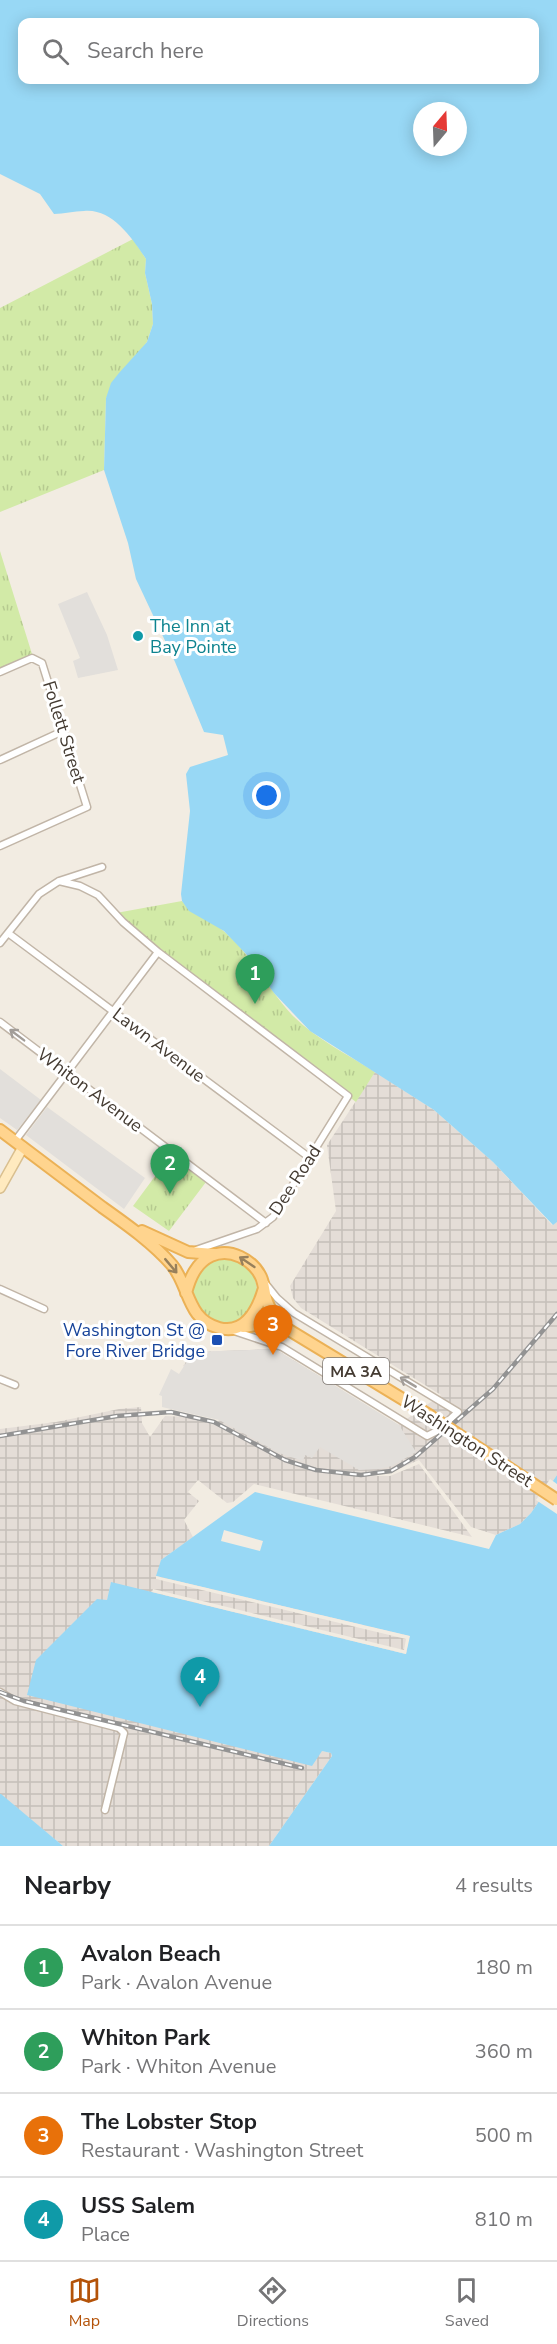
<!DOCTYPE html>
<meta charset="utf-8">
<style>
:root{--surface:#fff;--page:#f2f2f2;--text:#202124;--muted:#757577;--line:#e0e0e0;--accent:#b45309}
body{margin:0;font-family:"Nunito Sans",sans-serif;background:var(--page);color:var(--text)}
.compass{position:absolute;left:413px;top:102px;width:54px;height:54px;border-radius:50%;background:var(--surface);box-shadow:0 3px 15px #0003;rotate:19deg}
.you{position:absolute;left:267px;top:796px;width:21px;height:21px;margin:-15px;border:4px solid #fff;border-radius:50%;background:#1a73e8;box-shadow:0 0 0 9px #1a73e833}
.badge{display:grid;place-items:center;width:39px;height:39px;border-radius:50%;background:var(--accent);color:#fff;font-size:20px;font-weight:700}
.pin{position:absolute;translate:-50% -50px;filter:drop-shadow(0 2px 3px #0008)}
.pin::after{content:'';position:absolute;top:32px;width:21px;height:18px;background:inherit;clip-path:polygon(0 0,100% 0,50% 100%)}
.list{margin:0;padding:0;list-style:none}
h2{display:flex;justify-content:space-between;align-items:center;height:78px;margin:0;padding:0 24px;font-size:26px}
h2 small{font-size:20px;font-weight:400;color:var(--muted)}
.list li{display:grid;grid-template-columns:39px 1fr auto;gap:18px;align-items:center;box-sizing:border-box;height:84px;padding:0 24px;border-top:2px solid var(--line)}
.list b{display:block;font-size:22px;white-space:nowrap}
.list p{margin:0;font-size:20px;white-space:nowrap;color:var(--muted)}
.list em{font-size:20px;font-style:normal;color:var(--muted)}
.icon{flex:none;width:33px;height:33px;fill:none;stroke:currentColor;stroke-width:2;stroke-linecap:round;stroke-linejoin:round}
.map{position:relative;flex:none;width:557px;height:1846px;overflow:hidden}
.search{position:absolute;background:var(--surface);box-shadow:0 3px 15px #0003;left:18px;right:18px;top:18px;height:66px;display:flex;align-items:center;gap:15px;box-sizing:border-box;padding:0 21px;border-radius:12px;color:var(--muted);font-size:22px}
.sheet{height:414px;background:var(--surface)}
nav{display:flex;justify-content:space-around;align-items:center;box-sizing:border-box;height:84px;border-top:2px solid var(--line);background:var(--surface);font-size:16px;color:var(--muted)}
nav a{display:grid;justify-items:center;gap:3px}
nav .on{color:var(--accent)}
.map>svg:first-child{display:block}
.industrial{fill:url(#industrial-grid)}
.grass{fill:url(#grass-tufts)}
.parking{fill:#e2dfdb}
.water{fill:#98d8f5;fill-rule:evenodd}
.pier{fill:#f2ece2}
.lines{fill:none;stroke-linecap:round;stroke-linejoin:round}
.minor-casing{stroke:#c1b5a7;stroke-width:9}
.secondary-casing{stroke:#d9bf8f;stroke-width:12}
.primary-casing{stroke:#ebb156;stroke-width:14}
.minor{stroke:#fff;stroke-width:6}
.secondary{stroke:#ffeabf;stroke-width:9}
.primary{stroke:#ffd48e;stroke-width:10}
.rail-casing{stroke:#939393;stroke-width:4.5}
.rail{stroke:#fff;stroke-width:2;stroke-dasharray:7;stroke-linecap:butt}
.primary-bridge-casing{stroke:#ebb156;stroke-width:14;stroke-linecap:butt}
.primary-bridge{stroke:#ffd48e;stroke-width:10}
.oneway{stroke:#a29d98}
.oneway2{stroke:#98805b}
.culture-dot{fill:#0f9aa8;stroke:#fff;stroke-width:2}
.transit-dot{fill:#1a4fb4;stroke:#fff;stroke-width:2}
.labels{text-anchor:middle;stroke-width:6;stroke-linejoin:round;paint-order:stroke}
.shield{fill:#fff;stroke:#7c7670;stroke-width:1.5}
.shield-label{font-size:16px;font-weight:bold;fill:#443b32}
.culture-label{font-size:18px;fill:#0d838f;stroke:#fff;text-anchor:start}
.street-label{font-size:18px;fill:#443b32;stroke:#fff}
.transit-label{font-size:18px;fill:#164399;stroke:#fff;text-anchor:end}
</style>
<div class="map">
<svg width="557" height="1846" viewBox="0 0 557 1846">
<defs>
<pattern id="industrial-grid" width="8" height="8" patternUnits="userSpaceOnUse" patternTransform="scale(1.5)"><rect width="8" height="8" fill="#e4ddd7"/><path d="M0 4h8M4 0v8" fill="none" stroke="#c5bfb9"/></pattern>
<pattern id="grass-tufts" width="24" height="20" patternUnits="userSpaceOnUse" patternTransform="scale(1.5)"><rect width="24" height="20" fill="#d2eaa7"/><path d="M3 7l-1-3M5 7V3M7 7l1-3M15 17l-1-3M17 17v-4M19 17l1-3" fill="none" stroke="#b6ca90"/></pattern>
</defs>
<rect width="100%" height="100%" fill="#f2ece2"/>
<!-- industrial -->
<path class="industrial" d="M375,1072l59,38 59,52 59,63 5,-3v253l-26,38 -11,11 -24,11 -25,-8 -52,-67 -25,11 -26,5h22l29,-12 53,73 -218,-53 -21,18 -6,1 -29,-23 -10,12 11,9 -15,19 9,17 -32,23 249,76 -4,18 -295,-71 -4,18 215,150 9,2 1,3 -63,90h-206l-63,-52v-365l56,-7 63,-13 22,-2 1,16 8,14 15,-21 23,1 28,8 17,-29 -50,-30 10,-14 82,-3 123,76 43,-30 -140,-87 -8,-10 -3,-12 46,-75 -9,-66z"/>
<!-- grass -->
<path class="grass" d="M133,239l13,20 -1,14 7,31 1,20 -6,18 -41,56 -2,72 -104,42v-204z
M0,551l32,103 -32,14z
M182,901c12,16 30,19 44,32 27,24 42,56 66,82 24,24 55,39 83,57l-19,30 -198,-150 -42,-39z
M170,1156l36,26 -37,49 -36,-25z
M193 1291a32 32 0 1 1 64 0a32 32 0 1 1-64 0Z"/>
<!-- parking -->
<path class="parking" d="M87,592l20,43 11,35 -40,8 -5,-17 7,-3 -22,-54z
M0,1069l41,31 -24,30 -17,-12z
M47,1107l98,71 -21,31 -98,-74z
M275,1349l124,76 17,27 -24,14 -13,3 -20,1 -39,-23 -8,11 -7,-3 -2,6 -24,-8 -60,-33 -57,-13v-11l-3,-1 12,-26 8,5 14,-22z"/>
<!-- water -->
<path class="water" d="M0,0h557v1222l-4,3 -60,-63 -59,-52 -124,-79 -36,-38 -28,-39 -22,-23 -35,-20 -7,-10 -1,-7 9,-83 -4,-37 4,-7 38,-12 -5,-20 -19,-3 -29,-70 -39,-83 -8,-36 -24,-73 2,-72 5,-15 8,-10 28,-31 6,-18 -1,-20 -7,-31 1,-14c-14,-21 -34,-51 -62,-48 -10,0 -20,3 -30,3l-14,-20 -40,-20zM22,22h512v58h-512zM422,111h36v36h-36z
M557,1475v371h-288l63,-90 -1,-3 -9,-2 -10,15 -285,-71 9,-35 61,-61 10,1 4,-18 295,72 3,-18 -253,-60 5,-16 94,-68 234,57 7,-14 24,-11 11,-11z
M0,1794h1l62,52h-63z"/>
<!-- pier -->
<path class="pier" d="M550,1479l7,5v30l-21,-14z
M224,1530l39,11 -3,10 -39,-10z
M156,1576l254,60 -4,18 -254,-62 1,-3 251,61 2,-11 -250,-60z"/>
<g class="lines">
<defs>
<path id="minor" d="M0,672l32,-14 10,5 45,144 -87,39
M0,760l63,-29
M59,881l21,5 18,9 25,27 35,30 190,144 -75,121 -16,12 -61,21
M8,933l302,225
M0,943l39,-49 20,-13 43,-14
M0,1022l266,201
M15,1141l143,-189
M0,1289l44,20
M231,1330l51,17 145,89 10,-5 21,-19 -164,-99 -17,-15 -12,-15
M0,1379l15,6
M0,1692l15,9 104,27 5,5 -19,77"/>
<path id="secondary" d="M0,1188l23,-41"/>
<path id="primary" d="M0,1130c34,26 68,51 102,77 24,17 51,36 70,58 18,22 15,55 47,63 27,7 39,-19 45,-40
M142,1231l46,21 26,2
M186,1293c4,-15 10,-30 25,-37 19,-9 42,4 50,21 4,9 3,19 7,27 3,8 11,16 16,23l145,88
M243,1327l15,-2 26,2"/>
</defs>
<!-- minor casing -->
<use href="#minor" class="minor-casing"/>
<!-- secondary casing -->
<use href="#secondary" class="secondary-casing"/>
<!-- primary casing -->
<use href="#primary" class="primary-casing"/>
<!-- minor -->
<use href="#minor" class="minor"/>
<!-- secondary -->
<use href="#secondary" class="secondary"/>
<!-- primary -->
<use href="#primary" class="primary"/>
<defs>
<path id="rail" d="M0,1436l117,-20 54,-4 43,10 71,38 31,10 45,5 30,-4 24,-14 78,-68 64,-75
M0,1692l24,9 278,67"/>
</defs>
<!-- rail casing -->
<use href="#rail" class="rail-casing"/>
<!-- rail -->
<use href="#rail" class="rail"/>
<defs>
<path id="primary-bridge" d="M429,1415l128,85"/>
</defs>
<!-- primary-bridge casing -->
<use href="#primary-bridge" class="primary-bridge-casing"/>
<!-- primary-bridge -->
<use href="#primary-bridge" class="primary-bridge"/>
</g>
<!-- one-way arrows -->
<defs><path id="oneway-shaft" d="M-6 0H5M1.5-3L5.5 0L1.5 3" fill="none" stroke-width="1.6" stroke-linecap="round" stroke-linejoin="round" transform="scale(1.5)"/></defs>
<g class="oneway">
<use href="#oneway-shaft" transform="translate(17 1035) rotate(-143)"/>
<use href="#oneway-shaft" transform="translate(408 1382) rotate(-149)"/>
</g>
<g class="oneway2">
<use href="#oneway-shaft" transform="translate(247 1262) rotate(-146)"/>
<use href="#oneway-shaft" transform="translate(171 1266) rotate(50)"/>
</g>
<!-- markers -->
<circle class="culture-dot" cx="138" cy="636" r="6"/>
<rect class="transit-dot" x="211" y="1334" width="12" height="12" rx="3"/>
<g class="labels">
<!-- shield labels -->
<rect class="shield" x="323" y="1358" width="66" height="26" rx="4.5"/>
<g class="shield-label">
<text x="356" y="1377">MA 3A</text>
</g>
<!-- culture labels -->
<g class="culture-label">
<text x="150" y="632">The Inn at<tspan x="150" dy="21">Bay Pointe</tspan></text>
</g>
<!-- street labels -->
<g class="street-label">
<text transform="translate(64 732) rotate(73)" y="6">Follett Street</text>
<text transform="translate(159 1045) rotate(37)" y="6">Lawn Avenue</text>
<text transform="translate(90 1090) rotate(37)" y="6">Whiton Avenue</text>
<text transform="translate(295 1180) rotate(-57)" y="6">Dee Road</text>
<text transform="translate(467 1441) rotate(33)" y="6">Washington Street</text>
</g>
<!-- transit labels -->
<g class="transit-label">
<text x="205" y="1336">Washington St @<tspan x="205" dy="21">Fore River Bridge</tspan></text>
</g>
</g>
</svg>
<svg class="compass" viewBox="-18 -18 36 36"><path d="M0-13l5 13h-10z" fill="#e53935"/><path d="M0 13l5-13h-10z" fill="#757577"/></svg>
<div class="you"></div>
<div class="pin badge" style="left:255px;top:1004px;background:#2e9e5b">1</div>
<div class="pin badge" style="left:170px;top:1194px;background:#2e9e5b">2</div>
<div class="pin badge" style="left:273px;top:1355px;background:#e8710a">3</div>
<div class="pin badge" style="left:200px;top:1707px;background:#0f9aa8">4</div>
<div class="search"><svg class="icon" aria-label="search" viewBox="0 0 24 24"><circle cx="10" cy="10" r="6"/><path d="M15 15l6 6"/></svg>Search here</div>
</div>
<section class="sheet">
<h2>Nearby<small>4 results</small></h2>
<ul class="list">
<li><span class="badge" style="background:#2e9e5b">1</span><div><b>Avalon Beach</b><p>Park · Avalon Avenue</p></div><em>180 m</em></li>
<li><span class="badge" style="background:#2e9e5b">2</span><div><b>Whiton Park</b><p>Park · Whiton Avenue</p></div><em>360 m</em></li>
<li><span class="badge" style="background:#e8710a">3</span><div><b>The Lobster Stop</b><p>Restaurant · Washington Street</p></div><em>500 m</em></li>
<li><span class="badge" style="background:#0f9aa8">4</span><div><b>USS Salem</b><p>Place</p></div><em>810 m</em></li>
</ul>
</section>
<nav>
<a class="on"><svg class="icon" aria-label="map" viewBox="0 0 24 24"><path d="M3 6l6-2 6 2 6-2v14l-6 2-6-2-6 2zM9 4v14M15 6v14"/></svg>Map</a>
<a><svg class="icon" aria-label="directions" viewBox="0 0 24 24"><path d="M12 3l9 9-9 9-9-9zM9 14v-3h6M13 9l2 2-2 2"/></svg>Directions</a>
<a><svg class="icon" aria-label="saved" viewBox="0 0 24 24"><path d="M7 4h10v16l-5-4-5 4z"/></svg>Saved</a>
</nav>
